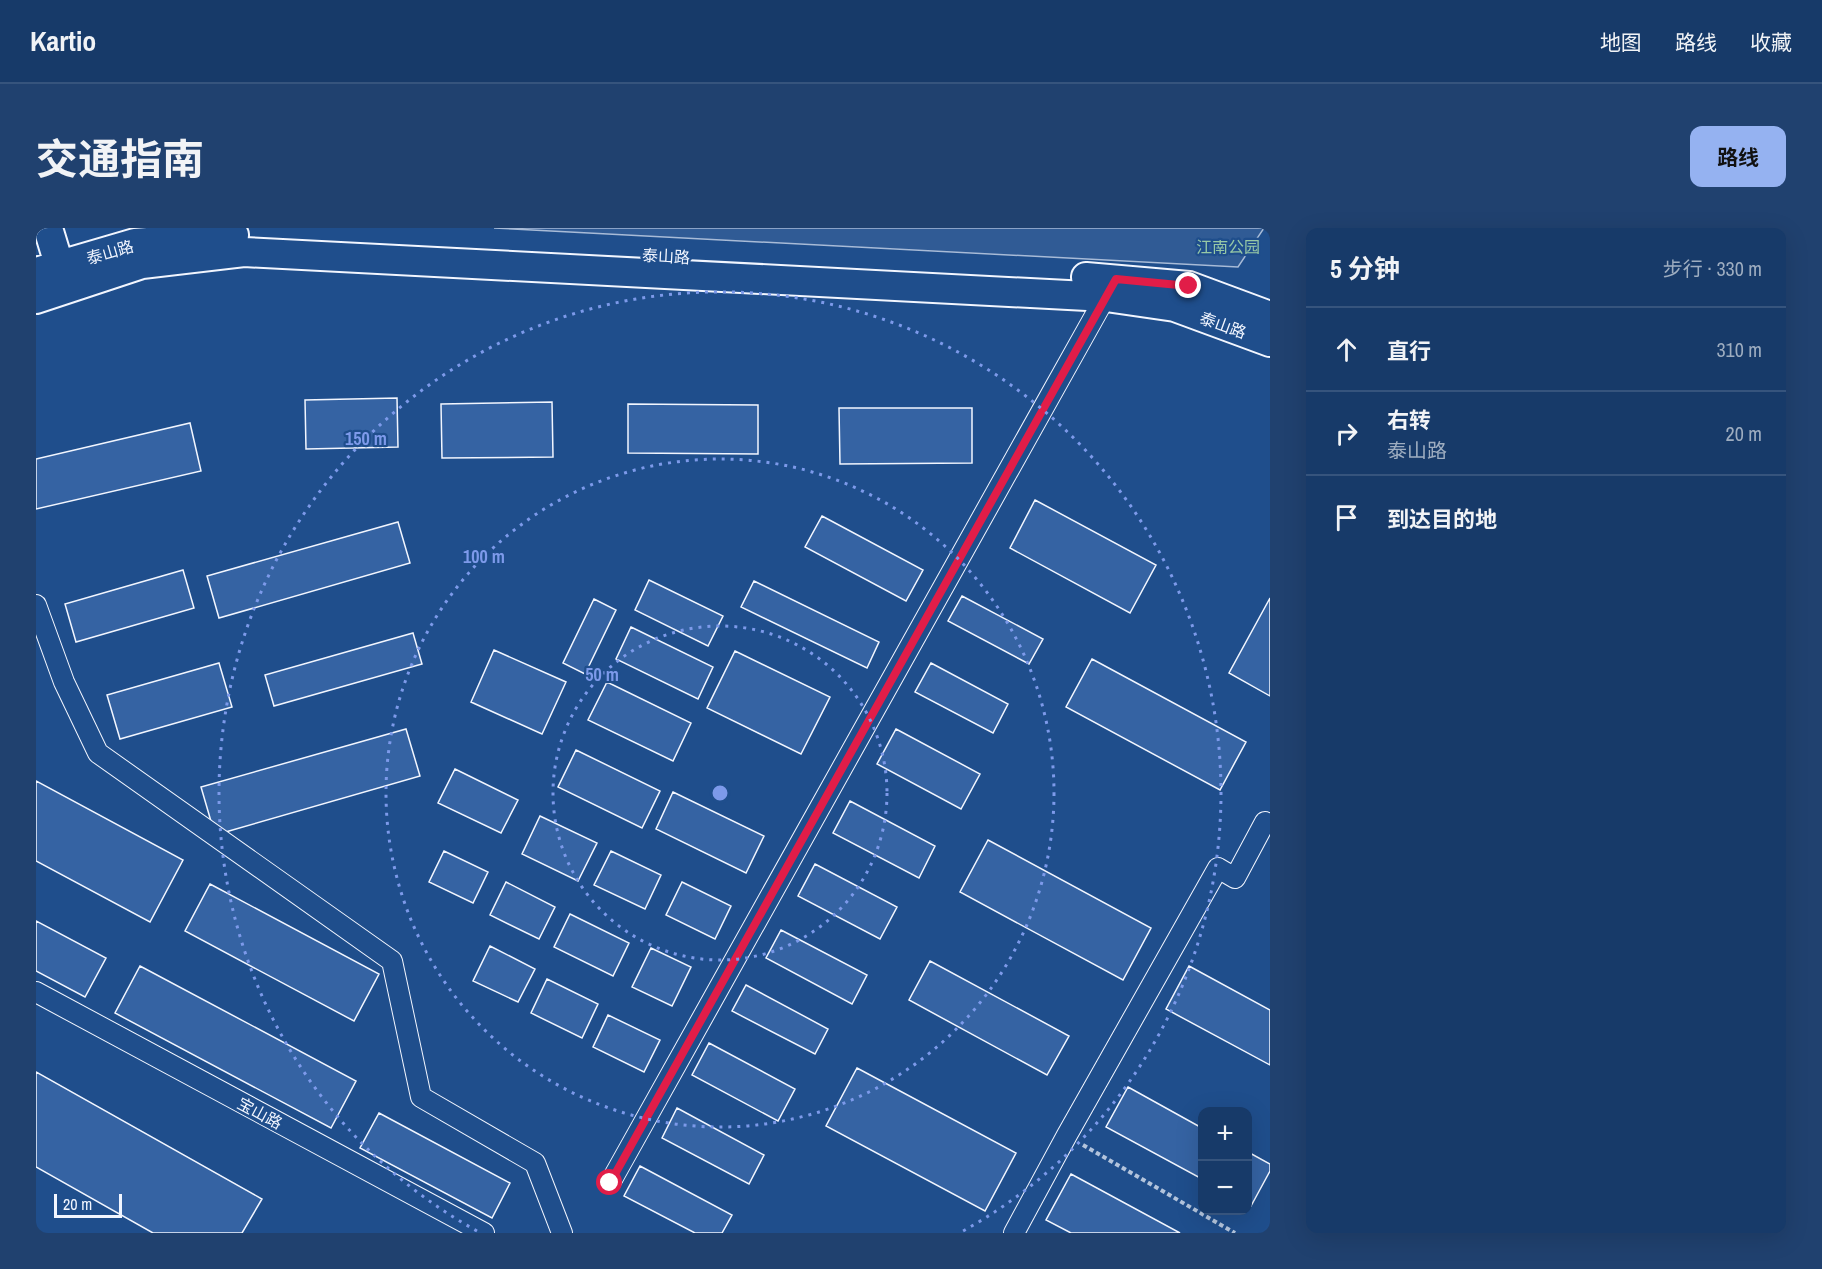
<!DOCTYPE html>
<html lang="zh">
<meta charset="utf-8">
<style>
:root{--surface:#173a69;--page:#20416f;--text:#f1f3f6;--muted:#9eadc0;--line:#36547d;--accent:#95b2f1}
body{margin:0;font-family:"Archivo Narrow","Noto Sans SC",sans-serif;background:var(--page);color:var(--text)}
.controls{position:absolute;right:18px;bottom:18px;display:grid;overflow:hidden;border-radius:12px;box-shadow:0 6px 24px #0002}
.controls button{width:54px;height:54px;display:grid;place-items:center;padding:0;border:0;border-bottom:2px solid var(--line);background:var(--surface);color:var(--text);font:30px sans-serif}
.scale{position:absolute;left:18px;bottom:15px;width:68px;box-sizing:border-box;padding-left:6px;border:3px solid #f2f6ff;border-top:0;font-size:16px;line-height:21px;white-space:nowrap;color:#f2f6ff;-webkit-text-stroke:4px #1f4e8c;paint-order:stroke}
.stop{position:absolute;width:18px;height:18px;margin:-14px;border:4px solid #e11d48;border-radius:50%;background:#fff}
.stop.end{background:#e11d48;border-color:#fff;box-shadow:0 2px 6px #0008}
.list{margin:0;padding:0;list-style:none}
h2{display:flex;justify-content:space-between;align-items:center;height:78px;margin:0;padding:0 24px;font-size:26px}
h2 small{font-size:20px;font-weight:400;color:var(--muted)}
.list li{display:grid;grid-template-columns:39px 1fr auto;gap:18px;align-items:center;box-sizing:border-box;height:84px;padding:0 24px;border-top:2px solid var(--line)}
.list b{display:block;font-size:22px;white-space:nowrap}
.list p{margin:0;font-size:20px;white-space:nowrap;color:var(--muted)}
.list em{font-size:20px;font-style:normal;color:var(--muted)}
.icon{flex:none;width:33px;height:33px;fill:none;stroke:currentColor;stroke-width:2;stroke-linecap:round;stroke-linejoin:round}
.map{position:relative;flex:none;width:1234px;height:1005px;overflow:hidden;border-radius:12px}
header{display:flex;align-items:center;gap:36px;box-sizing:border-box;height:84px;padding:0 30px;background:var(--surface);border-bottom:2px solid var(--line)}
header strong{font-size:28px}
nav{display:flex;gap:33px;margin-inline-start:auto;font-size:21px}
.intro{display:flex;align-items:center;justify-content:space-between;box-sizing:border-box;height:144px;padding:0 36px}
h1{margin:0;font-size:42px}
.button{padding:15px 27px;border-radius:12px;background:var(--accent);color:#111;font-size:21px;font-weight:700}
main{display:flex;gap:36px;padding:0 36px}
aside{flex:1;background:var(--surface);border-radius:12px;box-shadow:0 6px 24px #0002}
.map>svg:first-child{display:block}
.built{fill:#305b95;stroke:#a8bbd7;stroke-width:1.5}
.building{fill:#3563a3;stroke:#f2f6ff;stroke-width:1.5}
.lines{fill:none;stroke-linecap:round;stroke-linejoin:round}
.minor-casing{stroke:#f2f6ff;stroke-width:22}
.secondary-casing{stroke:#f2f6ff;stroke-width:32}
.path{stroke:#b3c4dc;stroke-width:4;stroke-dasharray:4.5 3;stroke-linecap:butt}
.minor{stroke:#1f4e8c;stroke-width:20}
.secondary{stroke:#1f4e8c;stroke-width:28}
.route{stroke:#e11d48;stroke-width:8}
.ring{fill:none;stroke:#7d9aea;stroke-width:3;stroke-dasharray:3 6}
.labels{text-anchor:middle;stroke-width:4.5;stroke-linejoin:round;paint-order:stroke}
.park-label{font-size:16px;fill:#97c8a6;stroke:#1f4e8c}
.street-label{font-size:16px;fill:#f2f6ff;stroke:#1f4e8c}
.centre{fill:#7d9aea;stroke:#1f4e8c;stroke-width:3}
.ring-label{font-size:18px;text-anchor:middle;font-weight:bold;fill:#7d9aea;stroke:#1f4e8c;stroke-width:4.5;stroke-linejoin:round;paint-order:stroke}
</style>
<header>
<strong>Kartio</strong>
<nav><a>地图</a><a>路线</a><a>收藏</a></nav>
</header>
<div class="intro"><h1>交通指南</h1><a class="button">路线</a></div>
<main>
<div class="map">
<svg width="1234" height="1005" viewBox="0 0 1234 1005">
<rect width="100%" height="100%" fill="#1f4e8c"/>
<!-- built -->
<path class="built" d="M458,0h770l-26,39z"/>
<!-- building -->
<path class="building" d="M361,170l1,49 -92,2 -1,-49z
M516,174l1,55 -111,1 -1,-54z
M592,176l130,1v49l-130,-1z
M803,180h133v55l-132,1z
M154,195l11,48 -165,38v-50z
M999,272l121,65 -26,48 -120,-65z
M786,288l101,54 -17,31 -101,-54z
M362,294l12,41 -191,55 -12,-42z
M147,342l11,38 -118,34 -11,-38z
M613,352l74,36 -15,30 -73,-36z
M718,353l125,61 -12,26 -126,-61z
M926,368l81,43 -14,25 -81,-43z
M1234,370v98l-41,-23z
M558,371l22,11 -31,64 -22,-11z
M595,399l82,40 -15,32 -82,-40z
M377,405l9,31 -148,42 -9,-31z
M458,422l72,32 -24,52 -71,-32z
M699,423l95,46 -29,57 -94,-46z
M1056,431l154,83 -26,48 -154,-83z
M183,435l13,44 -112,32 -13,-44z
M895,435l77,41 -15,29 -78,-41z
M571,454l84,41 -18,38 -85,-41z
M370,501l14,47 -205,59 -14,-48z
M860,501l84,45 -19,35 -84,-45z
M540,522l84,41 -18,37 -84,-41z
M419,541l63,31 -17,33 -63,-30z
M0,553l147,79 -33,62 -114,-61z
M637,564l91,44 -18,37 -90,-44z
M814,573l85,45 -16,32 -86,-45z
M504,588l57,27 -19,38 -56,-27z
M952,612l163,88 -28,52 -163,-88z
M408,623l44,21 -15,31 -44,-21z
M575,623l50,24 -16,34 -51,-24z
M779,636l82,43 -17,32 -82,-43z
M470,654l49,25 -16,32 -49,-24z
M646,654l49,24 -16,33 -49,-24z
M174,656l169,90 -25,47 -169,-90z
M534,686l59,29 -16,33 -59,-29z
M0,693l70,37 -21,39 -49,-26z
M745,702l86,45 -15,29 -86,-46z
M454,718l45,23 -17,33 -45,-21z
M615,720l40,19 -19,39 -40,-19z
M894,733l139,75 -22,39 -138,-75z
M104,738l216,115 -25,47 -216,-115z
M1153,738l81,44v55l-104,-56z
M511,751l51,25 -16,34 -51,-25z
M710,757l82,44 -13,25 -83,-43z
M572,787l52,25 -16,32 -51,-25z
M673,815l86,46 -17,32 -86,-46z
M821,840l159,85 -31,58 -159,-85z
M0,844l226,127 -20,34h-89l-117,-66z
M1092,859l74,41v51l-96,-52z
M641,880l87,47 -15,29 -87,-46z
M343,885l131,70 -18,35 -132,-70z
M1212,924l22,12v7l-19,35 -3,-2z
M604,938l92,49 -10,18h-27l-71,-37z
M1035,946l109,59h-109l-25,-13z"/>
<g class="lines">
<defs>
<path id="minor" d="M0,377l28,77 34,71 294,208 29,136 114,66 27,70
M0,764l448,241
M574,955l501,-896
M978,1005l53,-98 151,-267 17,10 30,-56"/>
<path id="secondary" d="M12,0l17,56
M0,44l99,-29 99,-8
M1050,49l103,9 81,30
M0,71l106,-35 102,-12 862,45 69,10 95,35"/>
</defs>
<!-- minor casing -->
<use href="#minor" class="minor-casing"/>
<!-- secondary casing -->
<use href="#secondary" class="secondary-casing"/>
<!-- path -->
<path class="path" d="M1047,917l152,88"/>
<!-- minor -->
<use href="#minor" class="minor"/>
<!-- secondary -->
<use href="#secondary" class="secondary"/>
</g>
<g class="lines">
<!-- route -->
<path class="route" d="M574,955l506,-904 73,7"/>
</g>
<!-- distance rings -->
<g class="ring">
<circle cx="684" cy="565" r="167"/>
<circle cx="684" cy="565" r="334"/>
<path d="M441 1003A501 501 0 1 1 927 1003"/>
</g>
<g class="labels">
<!-- park labels -->
<g class="park-label">
<text x="1192" y="25">江南公园</text>
</g>
<!-- street labels -->
<g class="street-label">
<text transform="translate(74 24) rotate(-16)" y="6">泰山路</text>
<text transform="translate(630 28) rotate(3)" y="6">泰山路</text>
<text transform="translate(1187 97) rotate(20)" y="6">泰山路</text>
<text transform="translate(224 885) rotate(28)" y="6">宝山路</text>
</g>
</g>
<circle cx="684" cy="565" r="9" class="centre"/>
<g class="ring-label">
<text x="330" y="217">150 m</text>
<text x="448" y="335">100 m</text>
<text x="566" y="453">50 m</text>
</g>
</svg>
<div class="controls">
<button>+</button>
<button>−</button>
</div>
<div class="scale">20 m</div>
<div class="stop" style="left:574px;top:955px"></div>
<div class="stop end" style="left:1153px;top:58px"></div>
</div>
<aside>
<h2>5 分钟<small>步行 · 330 m</small></h2>
<ul class="list">
<li><svg class="icon" aria-label="ahead" viewBox="0 0 24 24"><path d="M12 20V5M6 11l6-6 6 6"/></svg><div><b>直行</b></div><em>310 m</em></li>
<li><svg class="icon" aria-label="right" viewBox="0 0 24 24"><path d="M7 20v-9h11M14 6l5 5-5 5"/></svg><div><b>右转</b><p>泰山路</p></div><em>20 m</em></li>
<li><svg class="icon" aria-label="arrive" viewBox="0 0 24 24"><path d="M6 21V4h12l-3 4 3 4H6"/></svg><div><b>到达目的地</b></div></li>
</ul>
</aside>
</main>
